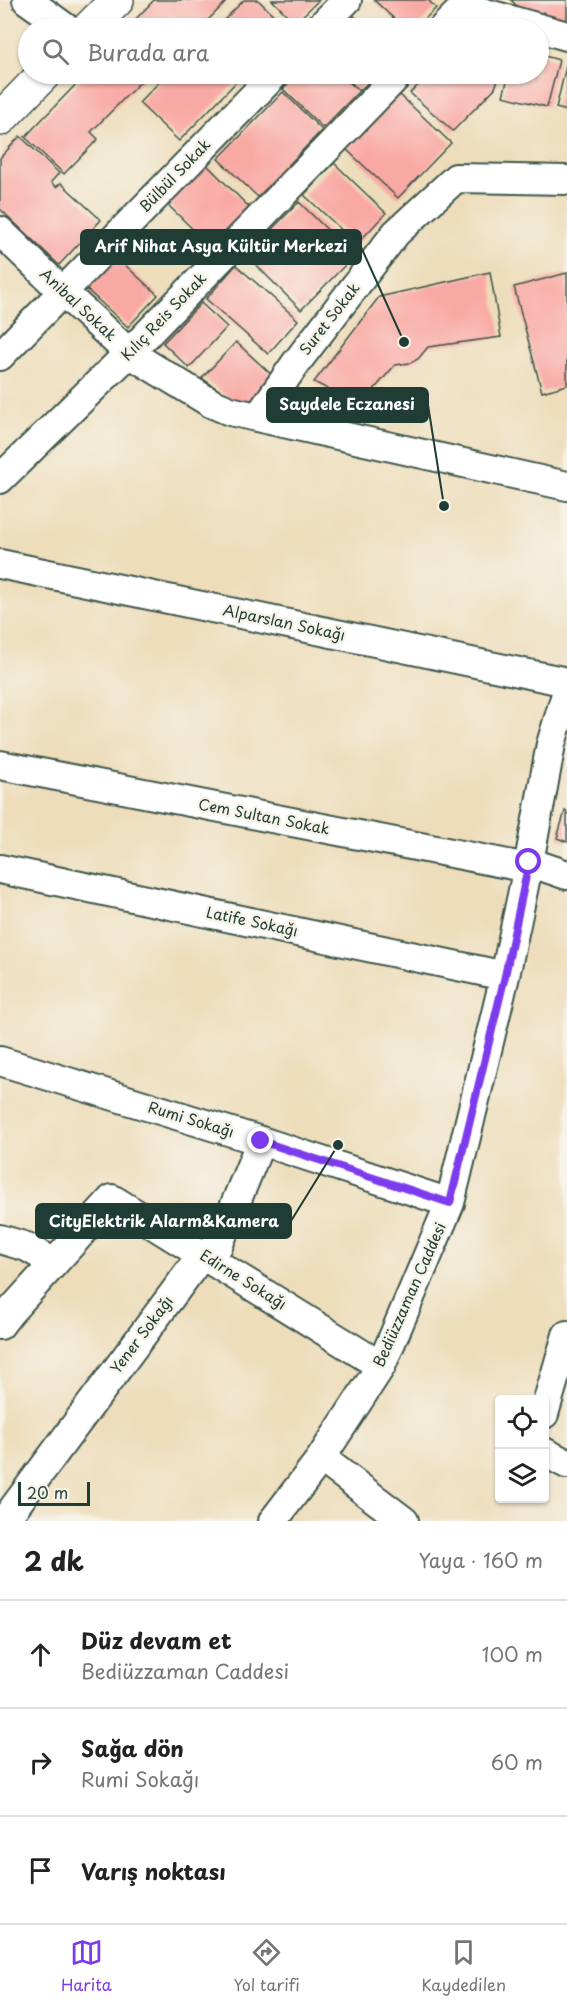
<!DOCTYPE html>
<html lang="tr">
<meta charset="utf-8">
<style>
:root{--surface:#fff;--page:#f6f6f6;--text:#222;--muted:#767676;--line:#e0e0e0;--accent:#7c3aed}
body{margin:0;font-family:"Playpen Sans",sans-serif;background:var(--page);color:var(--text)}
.controls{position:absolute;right:18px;bottom:18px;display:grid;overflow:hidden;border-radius:6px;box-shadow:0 2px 4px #0004}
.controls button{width:54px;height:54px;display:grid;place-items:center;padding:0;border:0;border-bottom:2px solid var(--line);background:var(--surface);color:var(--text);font:30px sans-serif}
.scale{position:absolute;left:18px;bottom:15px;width:72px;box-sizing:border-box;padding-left:6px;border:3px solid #1f3d34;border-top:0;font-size:16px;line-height:21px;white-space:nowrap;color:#1f3d34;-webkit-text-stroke:4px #f7f3e8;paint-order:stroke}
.stop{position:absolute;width:18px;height:18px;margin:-14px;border:4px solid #7c3aed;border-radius:50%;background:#fff}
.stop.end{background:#7c3aed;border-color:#fff;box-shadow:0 2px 6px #0008}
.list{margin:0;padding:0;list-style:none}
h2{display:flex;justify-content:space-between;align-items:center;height:78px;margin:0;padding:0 24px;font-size:26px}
h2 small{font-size:20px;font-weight:400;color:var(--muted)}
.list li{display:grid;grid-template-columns:39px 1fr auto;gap:18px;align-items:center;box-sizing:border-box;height:108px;padding:0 24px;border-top:2px solid var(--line)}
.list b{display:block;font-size:22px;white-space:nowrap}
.list p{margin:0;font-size:20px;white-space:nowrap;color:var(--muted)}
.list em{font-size:20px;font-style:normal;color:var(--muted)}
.icon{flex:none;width:33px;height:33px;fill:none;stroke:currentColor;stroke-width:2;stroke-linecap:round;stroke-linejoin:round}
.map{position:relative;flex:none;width:567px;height:1521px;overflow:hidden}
.search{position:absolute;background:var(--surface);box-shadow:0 2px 4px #0004;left:18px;right:18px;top:18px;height:66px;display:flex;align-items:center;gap:15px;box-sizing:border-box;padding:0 21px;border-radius:33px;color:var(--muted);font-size:22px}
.sheet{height:402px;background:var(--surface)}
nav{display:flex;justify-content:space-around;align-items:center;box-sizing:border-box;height:84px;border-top:2px solid var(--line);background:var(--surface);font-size:16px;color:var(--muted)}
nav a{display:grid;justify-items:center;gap:3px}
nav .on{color:var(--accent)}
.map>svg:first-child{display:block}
.building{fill:#f9a9a4}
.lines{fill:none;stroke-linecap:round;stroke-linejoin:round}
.minor-casing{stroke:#3e5548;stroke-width:32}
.tertiary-casing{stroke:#3e5548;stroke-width:36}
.minor{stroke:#fff;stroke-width:28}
.tertiary{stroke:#fff;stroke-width:33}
.route{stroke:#7c3aed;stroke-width:8}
.labels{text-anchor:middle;stroke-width:5;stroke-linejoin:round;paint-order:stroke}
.street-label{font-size:15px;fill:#1f3d34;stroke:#f7f3e8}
.leader{fill:none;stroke:#1f3d34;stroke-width:2}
.callout-dot{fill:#1f3d34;stroke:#f7f3e8;stroke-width:2}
.callout{fill:#1f3d34;stroke:#1f3d34;stroke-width:2}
.callout-label{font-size:16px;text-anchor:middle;font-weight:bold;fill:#fff}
</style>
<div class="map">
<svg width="567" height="1521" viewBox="0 0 567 1521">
<rect width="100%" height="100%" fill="#f7f3e8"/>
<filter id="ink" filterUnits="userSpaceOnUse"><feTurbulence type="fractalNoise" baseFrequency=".0167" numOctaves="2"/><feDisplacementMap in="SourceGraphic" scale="12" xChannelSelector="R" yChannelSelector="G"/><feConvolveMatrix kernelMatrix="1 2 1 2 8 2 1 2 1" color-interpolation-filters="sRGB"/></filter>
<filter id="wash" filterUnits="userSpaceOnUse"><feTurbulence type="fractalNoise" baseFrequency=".008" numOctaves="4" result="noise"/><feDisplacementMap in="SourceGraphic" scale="24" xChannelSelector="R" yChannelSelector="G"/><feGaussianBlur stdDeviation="1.35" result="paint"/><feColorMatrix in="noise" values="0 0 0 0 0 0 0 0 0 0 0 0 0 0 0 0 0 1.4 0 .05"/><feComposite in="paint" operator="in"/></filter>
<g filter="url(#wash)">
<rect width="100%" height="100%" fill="#edddbb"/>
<g id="blocks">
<!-- building -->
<path class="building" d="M154,0h74l-28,28h-58l-8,-7z
M244,0h14l29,28h-68l-2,-1z
M272,0h47l-24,23z
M374,0h54l8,8 -20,20h-12z
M511,0h56v19l-8,8 -16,-15 -10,10z
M352,14l14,14h-29z
M538,54l21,6 -12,47 -44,-11 6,-22h29z
M566,66l1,1v44l-11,-3z
M86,74h62l-57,58 7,7 -34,35 -39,-37z
M167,74h77l-65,67 -40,-38z
M298,74h42l19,17 -36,37 -40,-39z
M343,74h35l-19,17z
M430,74h70l-5,14 -42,43 -43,-38z
M283,92l39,38 -64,67 -40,-38z
M399,94l52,49 -53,55 -52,-49z
M20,136l39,37 -8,9 5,5 5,-4 40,37 -42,45 -59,-56v-51z
M334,163l52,50 -29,31 -53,-49z
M206,164l44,44 -39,39 -44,-43z
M299,202l55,54 -53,54 -55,-55z
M114,255l44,40 -30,32 -44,-40z
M236,265l62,55 -30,34 -62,-55z
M490,272l11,65 -73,10 -10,12 -8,4 -15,2 -35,41 -46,-24 65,-85z
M567,273v112l-25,7 -28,-105z
M201,303l26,24 -38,41 -26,-25z
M236,342l38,35 -27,33 -45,-32z
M565,811l2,1v30l-10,-4z"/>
</g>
</g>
<g filter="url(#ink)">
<use href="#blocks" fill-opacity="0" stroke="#3e5548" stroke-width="1.5"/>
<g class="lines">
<defs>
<path id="minor" d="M27,0l39,28
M464,7l103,29
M319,28l28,-28
M443,28l28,-28
M0,231l63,61 66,61 82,50 19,8 337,75
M0,356l275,-282
M259,416l37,-53 100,-130 60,-55 111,2
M0,479l129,-126 270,-279
M0,564l567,118
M0,765l528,103
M529,862l38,13
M0,869l505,107
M0,1061l261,80 189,62
M0,1239l27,8 27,16
M0,1325l10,-13 102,-113 269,167
M544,1414l23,-79
M544,1452l23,12
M321,1458l83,63
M4,1521l198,-266 16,-9 43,-105
M273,1521l48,-63 60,-92 69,-163 55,-227 24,-114 22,-118 16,-53"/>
<path id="tertiary" d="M89,28l28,-28
M0,119l44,-45"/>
</defs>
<!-- minor casing -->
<use href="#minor" class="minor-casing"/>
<!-- tertiary casing -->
<use href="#tertiary" class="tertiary-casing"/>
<!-- minor -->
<use href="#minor" class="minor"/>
<!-- tertiary -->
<use href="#tertiary" class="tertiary"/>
</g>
</g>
<g class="lines" filter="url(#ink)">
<!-- route -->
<path class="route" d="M261,1141l189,62 55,-227 24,-114"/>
</g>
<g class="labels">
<!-- street labels -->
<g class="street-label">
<text transform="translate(175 176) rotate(-46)" y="5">Bülbül Sokak</text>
<text transform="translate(78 305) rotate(43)" y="5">Anibal Sokak</text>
<text transform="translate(164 317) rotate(-46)" y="5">Kılıç Reis Sokak</text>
<text transform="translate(330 319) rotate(-52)" y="5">Suret Sokak</text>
<text transform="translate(284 623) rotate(12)" y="5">Alparslan Sokağı</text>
<text transform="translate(264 817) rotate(11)" y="5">Cem Sultan Sokak</text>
<text transform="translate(252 922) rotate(12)" y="5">Latife Sokağı</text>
<text transform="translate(191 1120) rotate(17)" y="5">Rumi Sokağı</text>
<text transform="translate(243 1280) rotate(32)" y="5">Edirne Sokağı</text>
<text transform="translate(410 1295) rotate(-66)" y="5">Bediüzzaman Caddesi</text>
<text transform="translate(142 1335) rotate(-53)" y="5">Yener Sokağı</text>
</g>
</g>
<!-- callouts -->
<path class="leader" d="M404 342L361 247M444 506L428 405M338 1145L291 1221"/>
<g class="callout-dot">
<circle cx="404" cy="342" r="6"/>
<circle cx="444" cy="506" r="6"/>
<circle cx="338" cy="1145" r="6"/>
</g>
<g class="callout">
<rect x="81" y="230" width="280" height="34" rx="6"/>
<rect x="267" y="388" width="161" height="34" rx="6"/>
<rect x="36" y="1204" width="255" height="34" rx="6"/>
</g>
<g class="callout-label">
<text x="221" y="252">Arif Nihat Asya Kültür Merkezi</text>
<text x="347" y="410">Saydele Eczanesi</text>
<text x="164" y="1227">CityElektrik Alarm&amp;Kamera</text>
</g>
</svg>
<div class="controls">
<button><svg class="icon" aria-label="locate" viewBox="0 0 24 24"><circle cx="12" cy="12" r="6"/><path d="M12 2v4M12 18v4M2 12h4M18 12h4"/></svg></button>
<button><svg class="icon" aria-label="layers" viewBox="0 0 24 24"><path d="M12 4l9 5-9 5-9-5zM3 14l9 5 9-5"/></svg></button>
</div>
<div class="scale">20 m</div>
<div class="stop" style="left:529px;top:862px"></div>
<div class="stop end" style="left:261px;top:1141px"></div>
<div class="search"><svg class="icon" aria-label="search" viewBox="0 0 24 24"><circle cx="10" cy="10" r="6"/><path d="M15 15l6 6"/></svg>Burada ara</div>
</div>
<section class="sheet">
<h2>2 dk<small>Yaya · 160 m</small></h2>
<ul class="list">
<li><svg class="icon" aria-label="ahead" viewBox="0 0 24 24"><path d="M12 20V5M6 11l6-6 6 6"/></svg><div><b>Düz devam et</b><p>Bediüzzaman Caddesi</p></div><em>100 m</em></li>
<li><svg class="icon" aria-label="right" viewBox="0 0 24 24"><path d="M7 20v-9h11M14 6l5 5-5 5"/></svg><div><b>Sağa dön</b><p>Rumi Sokağı</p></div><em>60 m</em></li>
<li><svg class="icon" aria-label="arrive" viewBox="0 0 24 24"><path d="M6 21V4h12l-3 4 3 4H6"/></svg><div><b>Varış noktası</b></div></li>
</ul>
</section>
<nav>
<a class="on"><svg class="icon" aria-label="map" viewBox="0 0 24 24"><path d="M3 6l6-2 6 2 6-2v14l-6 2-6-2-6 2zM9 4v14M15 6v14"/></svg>Harita</a>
<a><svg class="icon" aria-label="directions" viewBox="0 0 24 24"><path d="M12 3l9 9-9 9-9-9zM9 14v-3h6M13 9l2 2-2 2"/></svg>Yol tarifi</a>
<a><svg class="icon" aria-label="saved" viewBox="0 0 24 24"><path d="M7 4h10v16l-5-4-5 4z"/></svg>Kaydedilen</a>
</nav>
